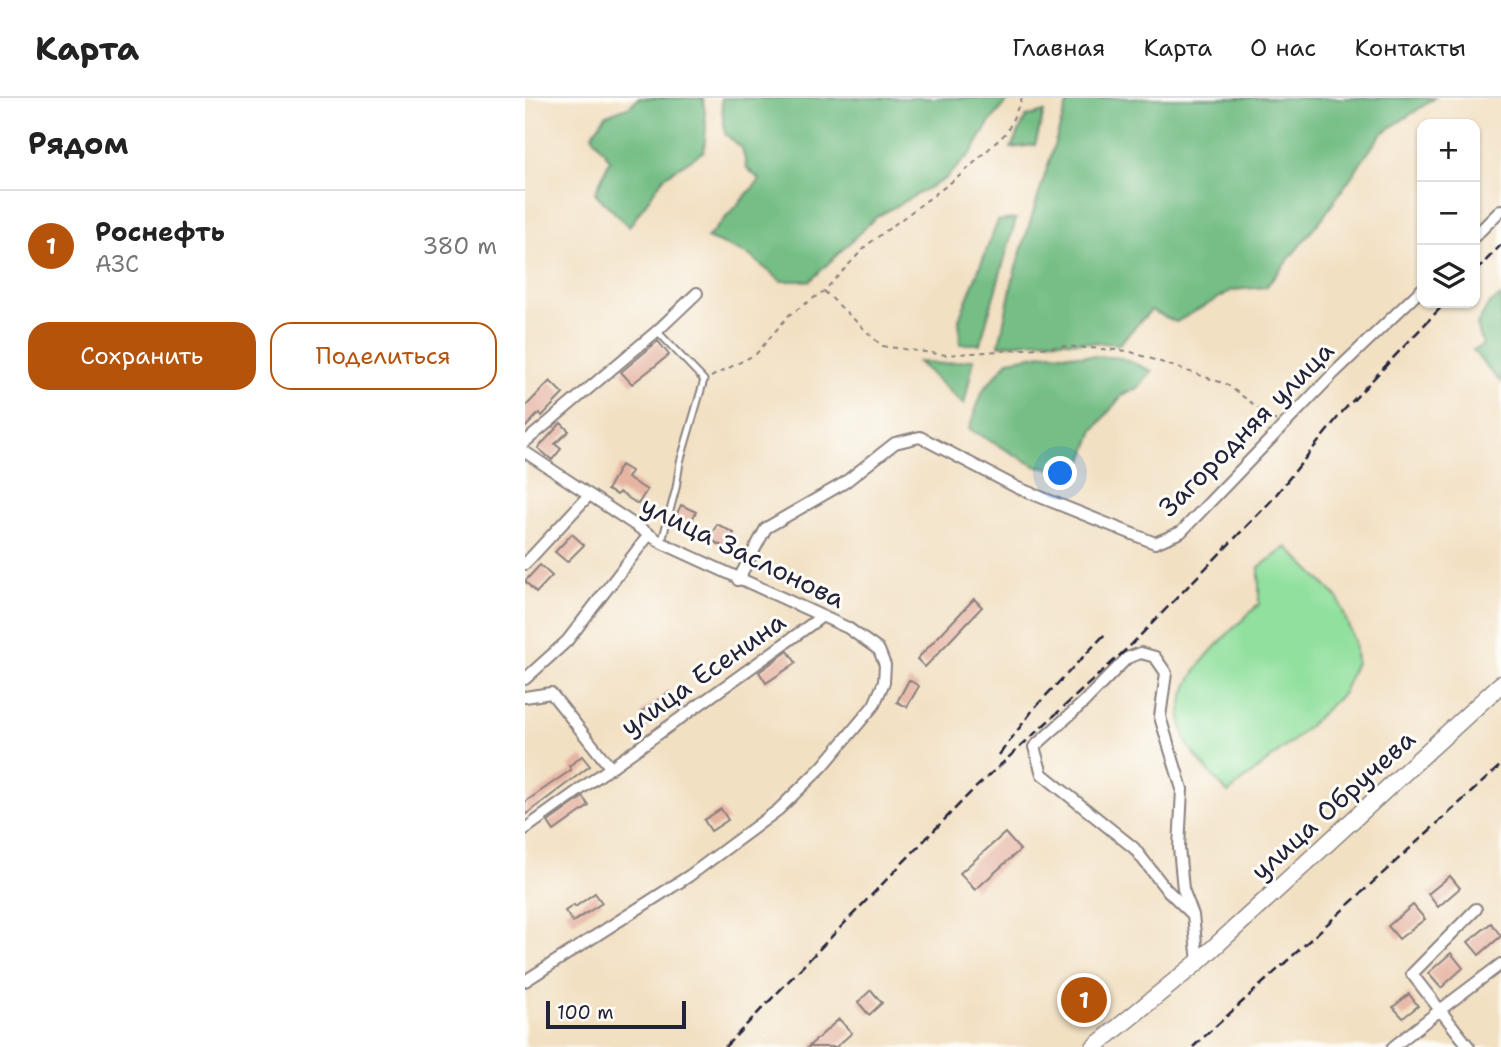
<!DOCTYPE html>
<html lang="ru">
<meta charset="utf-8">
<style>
:root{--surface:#fff;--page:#f6f6f6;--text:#222;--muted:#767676;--line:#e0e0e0;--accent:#b45309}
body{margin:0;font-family:"Shantell Sans",sans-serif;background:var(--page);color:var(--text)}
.controls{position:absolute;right:21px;top:21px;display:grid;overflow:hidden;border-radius:14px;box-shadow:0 2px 5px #0004}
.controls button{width:63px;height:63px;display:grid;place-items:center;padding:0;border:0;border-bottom:2px solid var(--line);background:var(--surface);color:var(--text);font:35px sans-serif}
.scale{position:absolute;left:21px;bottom:18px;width:140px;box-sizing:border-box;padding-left:7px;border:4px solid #22223b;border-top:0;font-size:19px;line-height:24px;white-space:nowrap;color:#22223b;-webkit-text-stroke:5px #fdfcf7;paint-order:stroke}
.you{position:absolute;left:536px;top:376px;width:24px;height:24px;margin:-18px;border:5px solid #fff;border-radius:50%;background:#1a73e8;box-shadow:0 0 0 10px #1a73e833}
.badge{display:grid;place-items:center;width:46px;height:46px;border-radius:50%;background:var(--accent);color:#fff;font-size:23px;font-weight:700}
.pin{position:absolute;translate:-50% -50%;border:4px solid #fff;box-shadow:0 2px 7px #0006}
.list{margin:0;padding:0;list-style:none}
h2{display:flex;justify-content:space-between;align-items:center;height:91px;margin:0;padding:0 28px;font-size:30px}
h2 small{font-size:23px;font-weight:400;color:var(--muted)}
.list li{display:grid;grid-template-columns:46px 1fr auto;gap:21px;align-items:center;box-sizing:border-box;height:112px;padding:0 28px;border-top:2px solid var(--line)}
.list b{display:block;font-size:26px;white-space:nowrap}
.list p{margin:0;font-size:23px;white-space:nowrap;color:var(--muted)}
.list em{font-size:23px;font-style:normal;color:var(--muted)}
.actions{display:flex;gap:14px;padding:21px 28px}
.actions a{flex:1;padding:16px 0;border:2px solid var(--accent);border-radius:21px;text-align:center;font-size:24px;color:var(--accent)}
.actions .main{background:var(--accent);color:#fff}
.icon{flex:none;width:38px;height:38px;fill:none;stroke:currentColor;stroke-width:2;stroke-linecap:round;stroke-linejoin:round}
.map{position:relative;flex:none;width:976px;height:949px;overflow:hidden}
header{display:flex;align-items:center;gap:42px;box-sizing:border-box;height:98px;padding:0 35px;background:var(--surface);border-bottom:2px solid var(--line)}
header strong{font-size:33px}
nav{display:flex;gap:38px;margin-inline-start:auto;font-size:24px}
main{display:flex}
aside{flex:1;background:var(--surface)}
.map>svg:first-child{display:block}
.green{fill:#91e09e;stroke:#5a816c;stroke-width:2}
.forest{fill:#74be85;stroke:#4b7060;stroke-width:2}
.building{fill:#e6b4a3}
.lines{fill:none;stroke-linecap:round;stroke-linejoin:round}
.lane-casing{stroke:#8a817f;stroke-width:9}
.street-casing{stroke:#8a817f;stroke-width:14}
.secondary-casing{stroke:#8a817f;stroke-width:19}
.path{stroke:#8a817f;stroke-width:2;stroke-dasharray:5 5;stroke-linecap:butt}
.lane{stroke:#fff;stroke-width:5}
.street{stroke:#fff;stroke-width:10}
.secondary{stroke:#fff;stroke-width:16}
.rail{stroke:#22223b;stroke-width:2.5;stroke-dasharray:10 5;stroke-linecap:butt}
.labels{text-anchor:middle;stroke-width:6;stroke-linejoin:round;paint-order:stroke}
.street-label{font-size:26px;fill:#22223b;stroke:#fdfcf7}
</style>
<header>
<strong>Карта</strong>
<nav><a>Главная</a><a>Карта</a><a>О нас</a><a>Контакты</a></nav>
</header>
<main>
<aside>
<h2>Рядом<small></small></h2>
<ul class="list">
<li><span class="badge">1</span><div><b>Роснефть</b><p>АЗС</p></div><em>380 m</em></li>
</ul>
<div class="actions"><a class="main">Сохранить</a><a>Поделиться</a></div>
</aside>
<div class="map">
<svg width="976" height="949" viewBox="0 0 976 949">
<rect width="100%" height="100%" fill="#fdfcf7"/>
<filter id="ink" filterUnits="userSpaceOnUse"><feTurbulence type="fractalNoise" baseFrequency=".0143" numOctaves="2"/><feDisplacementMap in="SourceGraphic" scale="14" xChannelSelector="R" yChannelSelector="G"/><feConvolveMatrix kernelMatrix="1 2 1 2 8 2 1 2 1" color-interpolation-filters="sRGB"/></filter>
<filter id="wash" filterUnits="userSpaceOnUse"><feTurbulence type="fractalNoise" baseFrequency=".00686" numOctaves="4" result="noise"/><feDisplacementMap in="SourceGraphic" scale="28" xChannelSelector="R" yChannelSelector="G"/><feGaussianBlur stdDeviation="1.57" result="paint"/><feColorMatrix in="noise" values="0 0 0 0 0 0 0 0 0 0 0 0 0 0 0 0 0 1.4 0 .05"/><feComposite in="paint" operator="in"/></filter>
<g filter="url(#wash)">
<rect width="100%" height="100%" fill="#f2e0c3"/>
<!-- green -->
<path class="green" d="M762,449l51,51 16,43 2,21 -13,31 -48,46 -67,54c-11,-13 -35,-37 -41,-51 -26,-57 36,-102 72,-138v-37z"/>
<!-- forest -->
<path class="forest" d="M113,0h65l3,27 -2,26 -40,26 -35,50 -34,-34 15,-33 -18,-25 14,-20 24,-9z
M196,0h289l-21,25 -17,29 -27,27 -69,38 -66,64h-29l-32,-26 -42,-17 53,-58 -13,-12 -5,-20 -17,-14z
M544,0h366l-54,36 -57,82 -58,71 -33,3 -57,32 -25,-12 -32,34 -70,-4 -50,5 15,-71z
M519,14l-9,33 -24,3 15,-31z
M491,121l-36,125h-20l-1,-25 39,-98z
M976,198v86l-15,-15 -13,-17 10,-5 -6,-20 12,-21z
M524,255l72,5 31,13 -14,17 -15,6 -29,36 -15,41 -42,-4 -68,-38 14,-39 26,-30z
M449,261l-10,46 -46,-43 27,2z"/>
<g id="blocks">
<!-- building -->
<path class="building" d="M133,243l11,14 -37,29 -11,-12z
M25,283l13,13 -21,22 -3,-3 -14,15v-21z
M36,325l8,8 -14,13 6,5 -9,11 -14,-12z
M96,367l10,6 -4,7 20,12 -9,14 -19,-12 -2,3 -10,-5z
M156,407l15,7 -9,17 -14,-7z
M192,426l17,9 -8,15 -17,-9z
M47,436l12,11 -17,17 -12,-10z
M15,467l12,11 -16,17 -11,-12z
M449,501l8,8 -57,60 -8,-8z
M263,553l8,12 -30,20 -7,-11z
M384,582l10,6 -12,21 -10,-5z
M144,594l7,8 -28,21 -7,-9z
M57,658l8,10 -65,49v-13l46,-32 -2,-4z
M58,699l6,9 -35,25 -6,-9z
M196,711l7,11 -17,11 -7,-11z
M480,735l15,17 -45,40 -15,-17z
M925,778l10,12 -22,19 -10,-13z
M70,795l7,10 -29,19 -8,-11 9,-6 1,2z
M888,807l12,14 -26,20 -11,-13z
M966,825l10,13 -22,19 -11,-13z
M926,855l12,15 -22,20 -13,-15z
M346,892l11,13 -13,12 -11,-13z
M884,896l9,12 -15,12 -10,-11z
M314,921l13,14 -16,14h-28z"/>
</g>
</g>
<g filter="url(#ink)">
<use href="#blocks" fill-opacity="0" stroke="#8a817f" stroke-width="2"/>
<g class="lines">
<defs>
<path id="lane" d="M132,233l47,49 -24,82 -4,26 -14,53"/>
<path id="street" d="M950,138l26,-26
M0,344l132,-111 40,-38
M0,354l137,91 186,85 31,22 6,15 -1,17 -10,23 -51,61 -45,44 -89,66 -164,105
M0,466l64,-69
M213,482l28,-52 78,-45 51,-40 25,-6 98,51 137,55 26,-11 152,-158 89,-85
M0,581l42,-38 81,-105
M0,599l26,-4 59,74
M0,731c98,-71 198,-140 296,-212
M668,817l-27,-26 -32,-41 -92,-74 -8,-27 49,-44 44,-45 14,-5 14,4 11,16 -6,44 22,72 -3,59 4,41 10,26 5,47
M868,949l47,-37 -28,-36 64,-65
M944,949l-29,-37 61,-46"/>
<path id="secondary" d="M569,949l104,-85 303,-278"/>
</defs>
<!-- lane casing -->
<use href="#lane" class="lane-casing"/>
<!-- street casing -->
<use href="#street" class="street-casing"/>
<!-- secondary casing -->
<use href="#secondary" class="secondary-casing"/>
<!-- path -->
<path class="path" d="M299,193l58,55 64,9 118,-9 64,5 98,33 50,37
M186,279l45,-23 33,-39 35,-24 43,-46 95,-71 45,-42 15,-34"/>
<!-- lane -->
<use href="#lane" class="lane"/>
<!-- street -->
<use href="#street" class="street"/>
<!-- secondary -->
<use href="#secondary" class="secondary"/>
<!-- rail -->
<path class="rail" d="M950,174l26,-27
M474,657l37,-49 71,-74
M200,949l247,-256 159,-146 140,-144 72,-90 102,-108
M668,949l308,-282"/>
</g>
</g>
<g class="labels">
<!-- street labels -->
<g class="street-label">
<text transform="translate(721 331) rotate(-45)" y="9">Загородняя улица</text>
<text transform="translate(218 454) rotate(26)" y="9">улица Заслонова</text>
<text transform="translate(178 576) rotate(-35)" y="9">улица Есенина</text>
<text transform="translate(808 707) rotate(-42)" y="9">улица Обручева</text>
</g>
</g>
</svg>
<div class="controls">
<button>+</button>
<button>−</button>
<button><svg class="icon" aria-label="layers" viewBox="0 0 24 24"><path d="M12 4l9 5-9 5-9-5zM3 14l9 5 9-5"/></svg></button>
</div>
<div class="scale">100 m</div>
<div class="you"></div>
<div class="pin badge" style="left:559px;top:902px">1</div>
</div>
</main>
